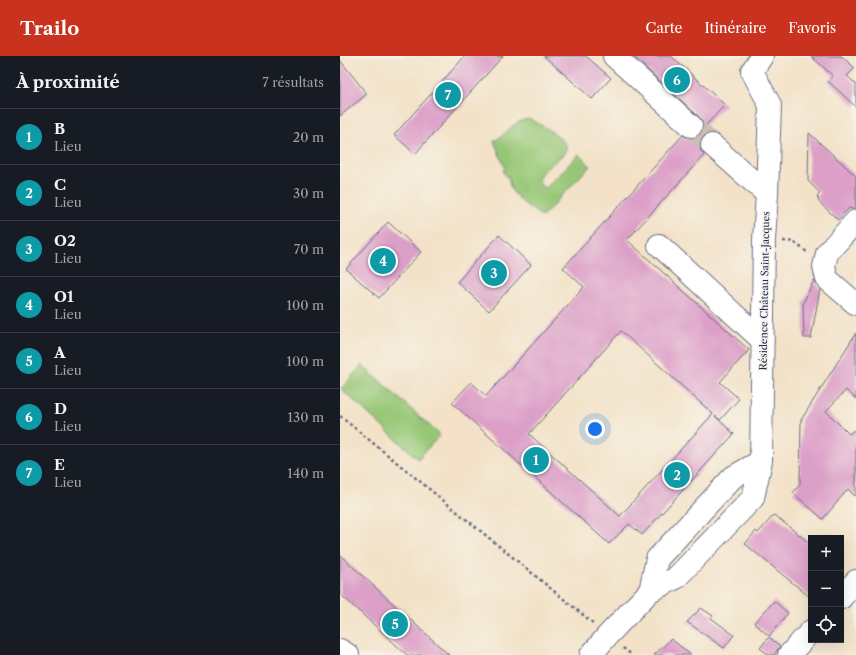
<!DOCTYPE html>
<html lang="fr">
<meta charset="utf-8">
<style>
:root{--surface:#171b24;--page:#242831;--text:#f1f3f6;--muted:#9ea1a6;--line:#363941;--accent:#c8321e}
body{margin:0;font-family:"Libre Caslon Text",serif;background:var(--page);color:var(--text)}
.controls{position:absolute;right:12px;bottom:12px;display:grid;overflow:hidden;border-radius:0px;box-shadow:0 4px 16px #0002}
.controls button{width:36px;height:36px;display:grid;place-items:center;padding:0;border:0;border-bottom:1px solid var(--line);background:var(--surface);color:var(--text);font:20px sans-serif}
.you{position:absolute;left:255px;top:373px;width:14px;height:14px;margin:-10px;border:3px solid #fff;border-radius:50%;background:#1a73e8;box-shadow:0 0 0 6px #1a73e833}
.badge{display:grid;place-items:center;width:26px;height:26px;border-radius:50%;background:var(--accent);color:#fff;font-size:13px;font-weight:700}
.pin{position:absolute;translate:-50% -50%;border:2px solid #fff;box-shadow:0 1px 4px #0006}
.list{margin:0;padding:0;list-style:none}
h2{display:flex;justify-content:space-between;align-items:center;height:52px;margin:0;padding:0 16px;font-size:17px}
h2 small{font-size:13px;font-weight:400;color:var(--muted)}
.list li{display:grid;grid-template-columns:26px 1fr auto;gap:12px;align-items:center;box-sizing:border-box;height:56px;padding:0 16px;border-top:1px solid var(--line)}
.list b{display:block;font-size:15px;white-space:nowrap}
.list p{margin:0;font-size:13px;white-space:nowrap;color:var(--muted)}
.list em{font-size:13px;font-style:normal;color:var(--muted)}
.icon{flex:none;width:22px;height:22px;fill:none;stroke:currentColor;stroke-width:2;stroke-linecap:round;stroke-linejoin:round}
.map{position:relative;flex:none;width:516px;height:599px;overflow:hidden}
header{display:flex;align-items:center;gap:24px;box-sizing:border-box;height:56px;padding:0 20px;background:var(--accent);color:#fff}
header strong{font-size:19px}
nav{display:flex;gap:22px;margin-inline-start:auto;font-size:14px}
main{display:flex}
aside{flex:1;background:var(--surface)}
.map>svg:first-child{display:block}
.green{fill:#97c776;stroke:#597b6a}
.building{fill:#dc9fc8;fill-rule:evenodd}
.lines{fill:none;stroke-linecap:round;stroke-linejoin:round}
.minor-tunnel{stroke:#c8beb3;stroke-width:22;stroke-dasharray:22 11;stroke-linecap:butt}
.minor-casing{stroke:#676e83;stroke-width:24}
.path{stroke:#676e83;stroke-width:2.5;stroke-dasharray:3 3;stroke-linecap:butt}
.minor{stroke:#fff;stroke-width:22}
.labels{text-anchor:middle;stroke-width:3;stroke-linejoin:round;paint-order:stroke}
.street-label{font-size:10px;fill:#1b2f5e;stroke:#f7f3e8}
</style>
<header>
<strong>Trailo</strong>
<nav><a>Carte</a><a>Itinéraire</a><a>Favoris</a></nav>
</header>
<main>
<aside>
<h2>À proximité<small>7 résultats</small></h2>
<ul class="list">
<li><span class="badge" style="background:#0f9aa8">1</span><div><b>B</b><p>Lieu</p></div><em>20 m</em></li>
<li><span class="badge" style="background:#0f9aa8">2</span><div><b>C</b><p>Lieu</p></div><em>30 m</em></li>
<li><span class="badge" style="background:#0f9aa8">3</span><div><b>O2</b><p>Lieu</p></div><em>70 m</em></li>
<li><span class="badge" style="background:#0f9aa8">4</span><div><b>O1</b><p>Lieu</p></div><em>100 m</em></li>
<li><span class="badge" style="background:#0f9aa8">5</span><div><b>A</b><p>Lieu</p></div><em>100 m</em></li>
<li><span class="badge" style="background:#0f9aa8">6</span><div><b>D</b><p>Lieu</p></div><em>130 m</em></li>
<li><span class="badge" style="background:#0f9aa8">7</span><div><b>E</b><p>Lieu</p></div><em>140 m</em></li>
</ul>
</aside>
<div class="map">
<svg width="516" height="599" viewBox="0 0 516 599">
<rect width="100%" height="100%" fill="#f7f3e8"/>
<filter id="ink" filterUnits="userSpaceOnUse"><feTurbulence type="fractalNoise" baseFrequency=".025" numOctaves="2"/><feDisplacementMap in="SourceGraphic" scale="8" xChannelSelector="R" yChannelSelector="G"/><feConvolveMatrix kernelMatrix="1 2 1 2 8 2 1 2 1" color-interpolation-filters="sRGB"/></filter>
<filter id="wash" filterUnits="userSpaceOnUse"><feTurbulence type="fractalNoise" baseFrequency=".012" numOctaves="4" result="noise"/><feDisplacementMap in="SourceGraphic" scale="16" xChannelSelector="R" yChannelSelector="G"/><feGaussianBlur stdDeviation="0.9" result="paint"/><feColorMatrix in="noise" values="0 0 0 0 0 0 0 0 0 0 0 0 0 0 0 0 0 1.4 0 .05"/><feComposite in="paint" operator="in"/></filter>
<g filter="url(#wash)">
<rect width="100%" height="100%" fill="#f3e2c8"/>
<!-- green -->
<path class="green" d="M189,63c9,4 34,17 37,27 0,2 0,4 0,6l-25,21 -2,5 1,7 6,3 33,-34 11,12 -48,51c-12,-10 -36,-23 -33,-41l-3,1 -3,-7 2,-2 -11,-27c13,-6 19,-21 35,-22z
M22,309l78,70 -22,24 -77,-70z"/>
<g id="blocks">
<!-- building -->
<path class="building" d="M125,0h38l-88,98 -21,-19z
M204,0h42l25,22 -19,21z
M293,0h38l54,49 -20,21 -6,-9z
M471,0h30l14,12 -8,8 9,8v23l-28,-26 5,-5z
M0,4l27,34 -27,22z
M363,68l10,9h-5l-5,3 -3,6v7l4,6 -77,85 122,110 -29,32 19,17 -19,21 -5,-4 19,18 -92,101 -13,-11 -20,20 -157,-141 19,-21 15,14 98,-109 -21,-19 120,-133 6,3h6l5,-4 3,-5zM281,275l92,83 -93,102 -91,-82z
M469,77l47,43v33h-4l-3,-1 -11,12 -20,-19 1,-2 -2,-2 3,-4 -12,-12z
M48,166l33,30 -42,46 -33,-29z
M159,179l32,30 -42,46 -32,-29z
M474,224l6,9 -9,49h-7l-1,-35z
M516,277v66l-10,-9 -20,21 23,23 7,-5v68l-8,-8 -25,30 -30,-26 7,-9 1,-64z
M434,459l37,29v54l-66,-54 11,-13 2,2z
M0,499l109,100h-42l-67,-61z
M434,545l14,12 -19,23 -15,-13z
M361,552l12,8 -2,2 23,17 -10,13 -37,-26z
M429,581l11,9 -6,9h-5l-9,-7z
M331,583l20,16h-37z"/>
</g>
</g>
<g filter="url(#ink)">
<use href="#blocks" fill-opacity="0" stroke="#676e83" stroke-width="1"/>
<g class="lines">
<!-- minor-tunnel -->
<path class="minor-tunnel" d="M351,70l21,19"/>
<defs>
<path id="minor" d="M274,0l77,70
M422,0l-10,15 18,34 -3,89
M516,165l-29,32 -3,14 3,12 29,25
M319,189l104,96
M310,535l7,-32 76,-82 28,-16
M501,542l15,-17
M0,594l8,5
M251,599l17,-20 42,-44 26,-13 77,-80 8,-37 3,-221 3,-46 -55,-49
M449,599l22,-24"/>
</defs>
<!-- minor casing -->
<use href="#minor" class="minor-casing"/>
<!-- path -->
<path class="path" d="M443,185l11,1 14,11
M0,360l253,207
M283,592l9,7"/>
<!-- minor -->
<use href="#minor" class="minor"/>
</g>
</g>
<g class="labels">
<!-- street labels -->
<g class="street-label">
<text transform="translate(424 235) rotate(-89)" y="4">Résidence Château Saint-Jacques</text>
</g>
</g>
</svg>
<div class="controls">
<button>+</button>
<button>−</button>
<button><svg class="icon" aria-label="locate" viewBox="0 0 24 24"><circle cx="12" cy="12" r="6"/><path d="M12 2v4M12 18v4M2 12h4M18 12h4"/></svg></button>
</div>
<div class="you"></div>
<div class="pin badge" style="left:196px;top:404px;background:#0f9aa8">1</div>
<div class="pin badge" style="left:337px;top:419px;background:#0f9aa8">2</div>
<div class="pin badge" style="left:154px;top:217px;background:#0f9aa8">3</div>
<div class="pin badge" style="left:43px;top:205px;background:#0f9aa8">4</div>
<div class="pin badge" style="left:55px;top:568px;background:#0f9aa8">5</div>
<div class="pin badge" style="left:337px;top:24px;background:#0f9aa8">6</div>
<div class="pin badge" style="left:108px;top:39px;background:#0f9aa8">7</div>
</div>
</main>
